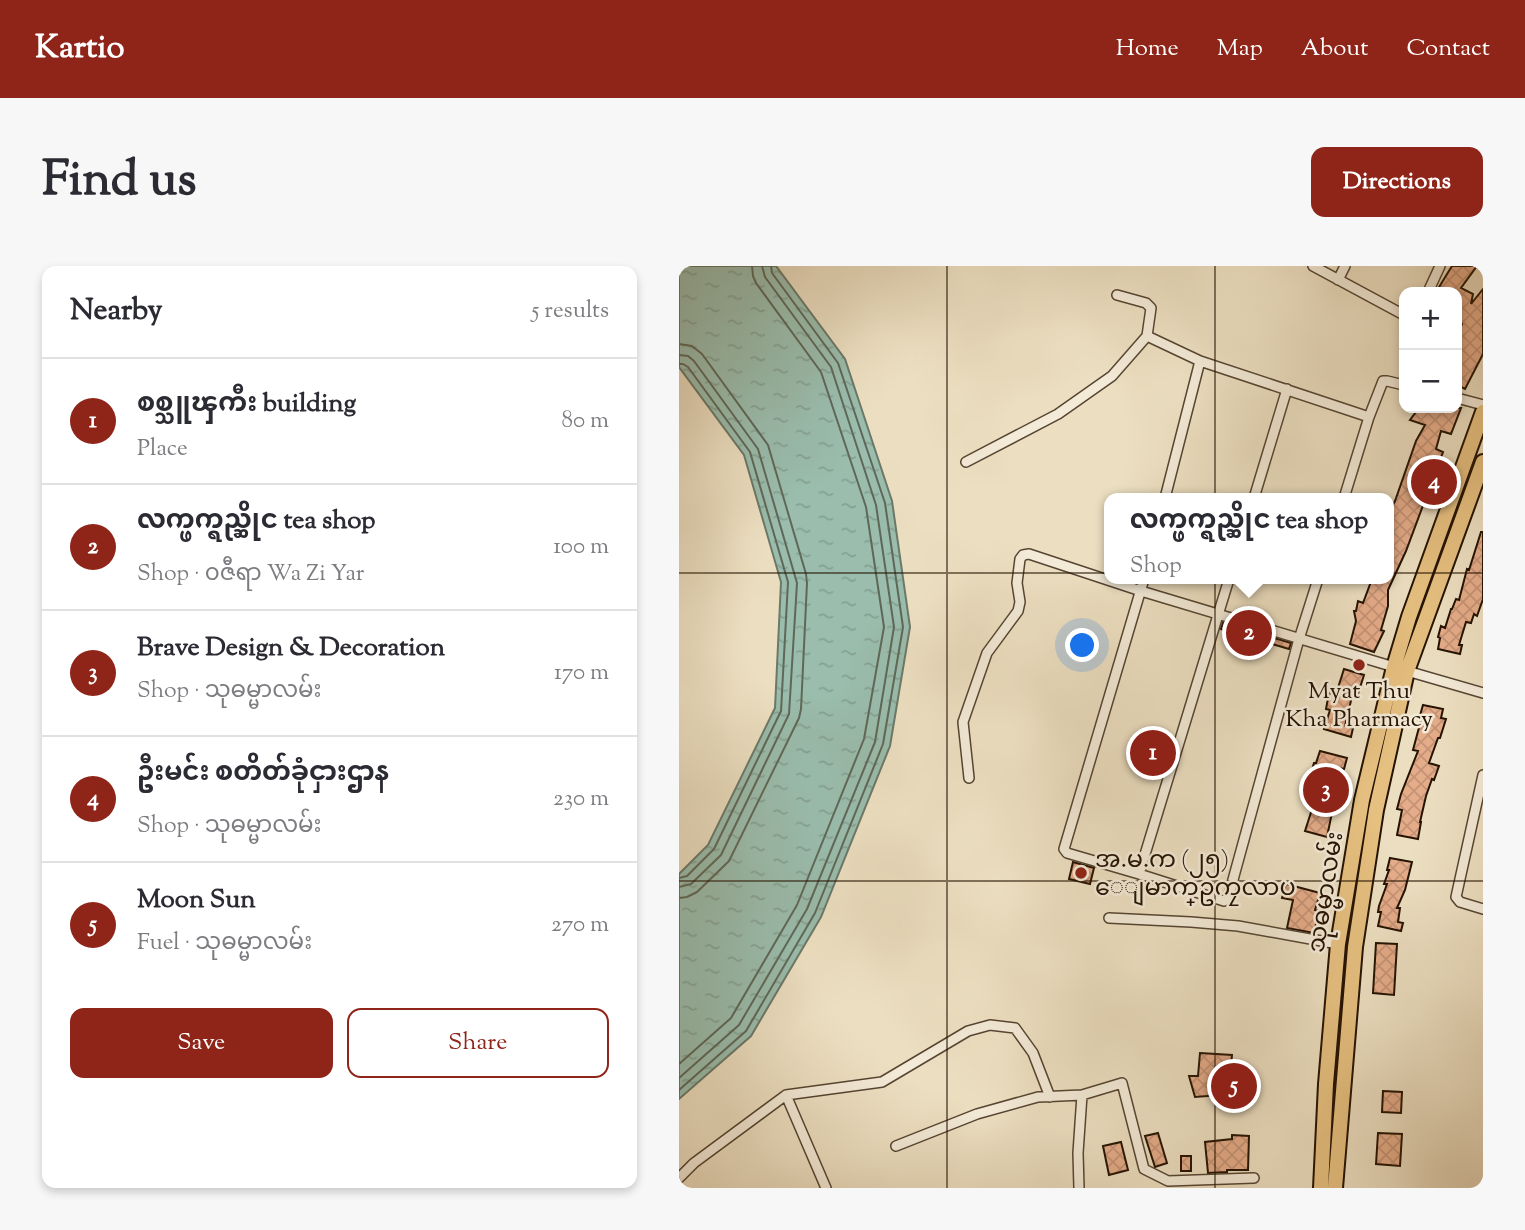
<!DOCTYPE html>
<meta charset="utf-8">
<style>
:root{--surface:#fff;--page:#f7f7f7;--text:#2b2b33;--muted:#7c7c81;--line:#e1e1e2;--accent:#8f2418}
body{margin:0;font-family:"Sorts Mill Goudy","Noto Sans Myanmar",serif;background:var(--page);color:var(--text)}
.controls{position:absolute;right:21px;top:21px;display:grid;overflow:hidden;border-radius:14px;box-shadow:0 4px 10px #0003}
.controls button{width:63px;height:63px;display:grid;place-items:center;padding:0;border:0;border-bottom:2px solid var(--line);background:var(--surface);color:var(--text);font:35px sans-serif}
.you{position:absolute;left:404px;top:380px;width:24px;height:24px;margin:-18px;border:5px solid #fff;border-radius:50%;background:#1a73e8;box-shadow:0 0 0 10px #1a73e833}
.badge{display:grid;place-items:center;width:46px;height:46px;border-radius:50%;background:var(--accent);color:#fff;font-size:23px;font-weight:700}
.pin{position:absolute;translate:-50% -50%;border:4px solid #fff;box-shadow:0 2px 7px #0006}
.popup{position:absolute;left:425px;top:227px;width:290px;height:91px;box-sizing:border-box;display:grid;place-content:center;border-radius:14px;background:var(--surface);filter:drop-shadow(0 2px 5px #0005);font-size:23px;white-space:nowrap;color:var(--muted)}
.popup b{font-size:26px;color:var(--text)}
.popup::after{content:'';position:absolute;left:50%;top:100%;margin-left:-14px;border:14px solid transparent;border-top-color:var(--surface)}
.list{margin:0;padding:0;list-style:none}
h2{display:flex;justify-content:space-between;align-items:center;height:91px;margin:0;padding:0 28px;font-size:30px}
h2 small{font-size:23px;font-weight:400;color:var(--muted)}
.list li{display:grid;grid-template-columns:46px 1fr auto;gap:21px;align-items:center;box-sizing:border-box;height:126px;padding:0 28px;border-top:2px solid var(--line)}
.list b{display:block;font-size:26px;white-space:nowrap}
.list p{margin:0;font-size:23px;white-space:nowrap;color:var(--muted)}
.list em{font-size:23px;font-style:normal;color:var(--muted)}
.actions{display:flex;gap:14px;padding:21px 28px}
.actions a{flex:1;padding:16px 0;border:2px solid var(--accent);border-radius:14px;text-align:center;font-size:24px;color:var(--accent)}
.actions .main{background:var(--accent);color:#fff}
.map{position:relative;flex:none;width:804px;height:922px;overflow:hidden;border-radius:14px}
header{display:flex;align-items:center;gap:42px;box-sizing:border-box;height:98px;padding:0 35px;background:var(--accent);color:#fff}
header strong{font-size:33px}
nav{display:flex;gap:38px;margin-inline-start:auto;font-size:24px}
.intro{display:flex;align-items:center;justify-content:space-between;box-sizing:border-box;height:168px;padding:0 42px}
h1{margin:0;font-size:49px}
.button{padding:18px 32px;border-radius:14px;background:var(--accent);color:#fff;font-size:24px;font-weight:700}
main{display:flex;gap:42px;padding:0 42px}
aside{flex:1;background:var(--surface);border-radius:14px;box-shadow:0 4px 10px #0003}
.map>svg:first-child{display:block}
.water{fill:url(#water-ripples);stroke:#6b7969;stroke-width:2}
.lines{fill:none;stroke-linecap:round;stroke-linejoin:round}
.shore{stroke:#5f6858;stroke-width:2}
.building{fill:url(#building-cross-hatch);stroke:#241202;stroke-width:2}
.street-casing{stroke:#564532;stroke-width:12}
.primary-casing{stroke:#241202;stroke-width:18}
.street{stroke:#f3ead7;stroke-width:9}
.primary{stroke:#e6c080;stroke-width:14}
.grid{fill:none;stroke:#241202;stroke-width:2;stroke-opacity:0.55}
.poi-dot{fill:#8f2418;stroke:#f3ead7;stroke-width:2.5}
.labels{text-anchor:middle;stroke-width:5;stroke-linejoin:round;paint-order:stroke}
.poi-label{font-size:24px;fill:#241202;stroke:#f3ead7}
.street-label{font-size:24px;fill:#241202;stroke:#f3ead7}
</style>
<header>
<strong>Kartio</strong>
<nav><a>Home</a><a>Map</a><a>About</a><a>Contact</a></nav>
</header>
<div class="intro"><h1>Find us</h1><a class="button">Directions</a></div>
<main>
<aside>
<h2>Nearby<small>5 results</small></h2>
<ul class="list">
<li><span class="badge">1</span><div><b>စစ္သူၾကီး building</b><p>Place</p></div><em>80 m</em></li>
<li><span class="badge">2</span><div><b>လက္ဖက္ရည္ဆိုင tea shop</b><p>Shop · ၀ဇီရာ Wa Zi Yar</p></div><em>100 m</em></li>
<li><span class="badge">3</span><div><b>Brave Design &amp; Decoration</b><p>Shop · သုဓမ္မာလမ်း</p></div><em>170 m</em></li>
<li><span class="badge">4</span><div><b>ဦးမင်း စတိတ်ခုံငှားဌာန</b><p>Shop · သုဓမ္မာလမ်း</p></div><em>230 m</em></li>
<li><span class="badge">5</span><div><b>Moon Sun</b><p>Fuel · သုဓမ္မာလမ်း</p></div><em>270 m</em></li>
</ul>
<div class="actions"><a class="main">Save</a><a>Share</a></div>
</aside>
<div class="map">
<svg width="804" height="922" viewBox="0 0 804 922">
<defs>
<pattern id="water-ripples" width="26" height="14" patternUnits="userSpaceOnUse" patternTransform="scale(1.75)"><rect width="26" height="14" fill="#9abdad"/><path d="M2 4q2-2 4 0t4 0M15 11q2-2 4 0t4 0" fill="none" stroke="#85a193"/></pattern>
<pattern id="building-cross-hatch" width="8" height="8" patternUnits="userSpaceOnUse" patternTransform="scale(1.75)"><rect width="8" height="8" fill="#e5ac89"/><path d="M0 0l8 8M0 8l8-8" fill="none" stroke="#c49375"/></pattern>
</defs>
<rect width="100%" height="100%" fill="#ecdfc1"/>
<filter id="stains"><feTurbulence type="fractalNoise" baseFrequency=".00286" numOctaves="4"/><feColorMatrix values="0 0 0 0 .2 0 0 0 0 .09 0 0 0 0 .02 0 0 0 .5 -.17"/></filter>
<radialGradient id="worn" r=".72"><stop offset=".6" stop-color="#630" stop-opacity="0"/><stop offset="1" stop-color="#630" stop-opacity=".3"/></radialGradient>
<!-- water -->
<path class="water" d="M0,0h97l69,93 47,142 18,126 -20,119 -69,171 -70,119 -72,63v-225l29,-29 67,-137 6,-126 -37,-127 -65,-88z"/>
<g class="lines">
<!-- shore -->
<path class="shore" d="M0,78l13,2 10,8 66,91 38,129 1,9 -6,126 -2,9 -70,143 -32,31 -10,5 -8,1
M0,89l9,1 6,5 64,88 39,134 -8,131 -68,141 -30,29 -12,3
M0,98h4l5,3 62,85 38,130 -7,129 -67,138 -27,27 -8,2
M0,798l52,-46 66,-113 67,-166 20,-112 -18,-120 -45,-135 -65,-89 -3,-7 -1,-10
M0,812l60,-53 68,-116 68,-167 19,-115 -18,-122 -45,-138 -66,-90 -3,-11
M0,824l67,-59 69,-118 68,-169 20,-117 -18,-124 -47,-140 -66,-90 -1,-7"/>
</g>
<!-- building -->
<path class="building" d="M773,0h25l-16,22 12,6 -2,10 12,-15v65l-18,35 -8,-4v-48l5,-13 -5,-2v-30h-21z
M740,142h42l-10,26 -10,-3 -5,18 7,3 -37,99 -18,39v16l-7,24 3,1 -10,21 -24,-8 6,-23 -2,-10h2l2,-10 5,2 9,-24h17v-67l6,-11 21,-60 9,-16 -15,-5z
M802,266h2v67l-6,17 -3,-2 -3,9 -5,-1 -7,23h3l-2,9 -22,-5 2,-11 -2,-1 3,-11 4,2 6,-19h1l4,-10 3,1 8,-31 2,1z
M544,357l68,20 -2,6 -37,-11 -2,1 -11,-4 -10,4 3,-7 -11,-3z
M665,403l20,6 -6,19 -5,-2 -8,34 8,2 -2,9 -27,-8 6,-19 -4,-1 3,-16 7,1z
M744,439l20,4 -2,9 5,1 -6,19h-2l-9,25 10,3 -5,14 -2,-1 -6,17 -6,26h1l-3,17 -21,-4 5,-25 -5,-1 4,-15 17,-43 -5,-1 8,-30 -2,-1z
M464,479l25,5 -2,11 -29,-6z
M641,485l27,7 -3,11 -5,-1 -5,18 6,2 -3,11 -2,-1 -8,39 -22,-6 9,-28h-3l3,-10 -5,-1 3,-12 -3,-1 5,-16h2z
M711,592l22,4 -7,28 -8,18h3l-2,14 5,1 -2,8 -23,-5 3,-14h-3l1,-6 8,-22h-3l5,-14h-2z
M394,596l21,6 -4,16 -21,-5z
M607,618l34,9 -5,17 4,1 -5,22 -27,-5 6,-28 -11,-2z
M697,677l21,1 -3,51 -21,-2z
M521,787l32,2 -2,21 12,1 -1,17h-8v14l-13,-1v-12l-25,2 -6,-21h9z
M704,825l19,1 -1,21 -19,-1z
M479,867l9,30 -12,4 -10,-31z
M699,867l24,1 -2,32 -24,-2z
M553,869l17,1 -1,34h-21v2l-19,1 -3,-31 27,-3z
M442,876l7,28 -19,5 -6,-29z
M502,890h10v15h-10z"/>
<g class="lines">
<defs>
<path id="street" d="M634,0l91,49
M659,14l7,-14
M749,26l12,-26
M468,70l53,25 169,56
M778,132l26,7
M287,196l92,-48 54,-38 35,-40 4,-28 -5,-5 -29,-8
M486,232l35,-137
M575,232l33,-109
M665,232l25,-81 14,-36h4l17,4
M465,313l-80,270 3,4 72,21 85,27 4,-3 71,-259 19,-60
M728,405l76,22
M804,509l-27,122 4,5 23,7
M290,512l-6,-56 24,-69 31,-42 2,-9 -3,-19 3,-24 3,-4 6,-1 112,37 253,76
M460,608l90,-295
M430,652l82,4 47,4 100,18
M107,829l40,93
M217,880l81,-32 61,-17 44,-2 40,-12 22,86 24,12 86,-3
M0,912l15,-15 92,-68 96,-13 86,-51 22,-6 25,3 18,25 17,44
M400,922l-1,-35 4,-58"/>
<path id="primary" d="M642,922l5,-104 12,-140 24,-144 32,-133 15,-50 74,-205
M656,922l20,-241 21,-137 31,-139 76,-209"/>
</defs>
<!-- street casing -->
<use href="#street" class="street-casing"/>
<!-- primary casing -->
<use href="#primary" class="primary-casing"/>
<!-- street -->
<use href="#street" class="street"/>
<!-- primary -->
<use href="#primary" class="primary"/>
</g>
<!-- grid -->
<path class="grid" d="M268,0v922M536,0v922M0,307h804M0,615h804"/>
<!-- markers -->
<g class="poi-dot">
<circle cx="680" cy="399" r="7"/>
<circle cx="402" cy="607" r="7"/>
</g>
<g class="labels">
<!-- poi labels -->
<g class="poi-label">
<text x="680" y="432">Myat Thu<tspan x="680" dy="28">Kha Pharmacy</tspan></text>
<text x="416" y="601" text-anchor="start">အ.မ.က (၂၅)<tspan x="416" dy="28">ေျမာက္ဥကၠလာပ</tspan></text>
</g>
<!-- street labels -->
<g class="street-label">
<text transform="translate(646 626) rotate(-81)" y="8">သုဓမ္မာလမ်း</text>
</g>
</g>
<rect width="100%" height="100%" filter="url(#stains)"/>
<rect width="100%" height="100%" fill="url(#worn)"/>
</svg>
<div class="controls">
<button>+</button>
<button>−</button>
</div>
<div class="you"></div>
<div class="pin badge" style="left:474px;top:487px">1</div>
<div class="pin badge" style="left:570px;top:367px">2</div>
<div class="popup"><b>လက္ဖက္ရည္ဆိုင tea shop</b>Shop</div>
<div class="pin badge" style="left:647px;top:524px">3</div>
<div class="pin badge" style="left:755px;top:216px">4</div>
<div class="pin badge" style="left:555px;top:820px">5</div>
</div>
</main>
